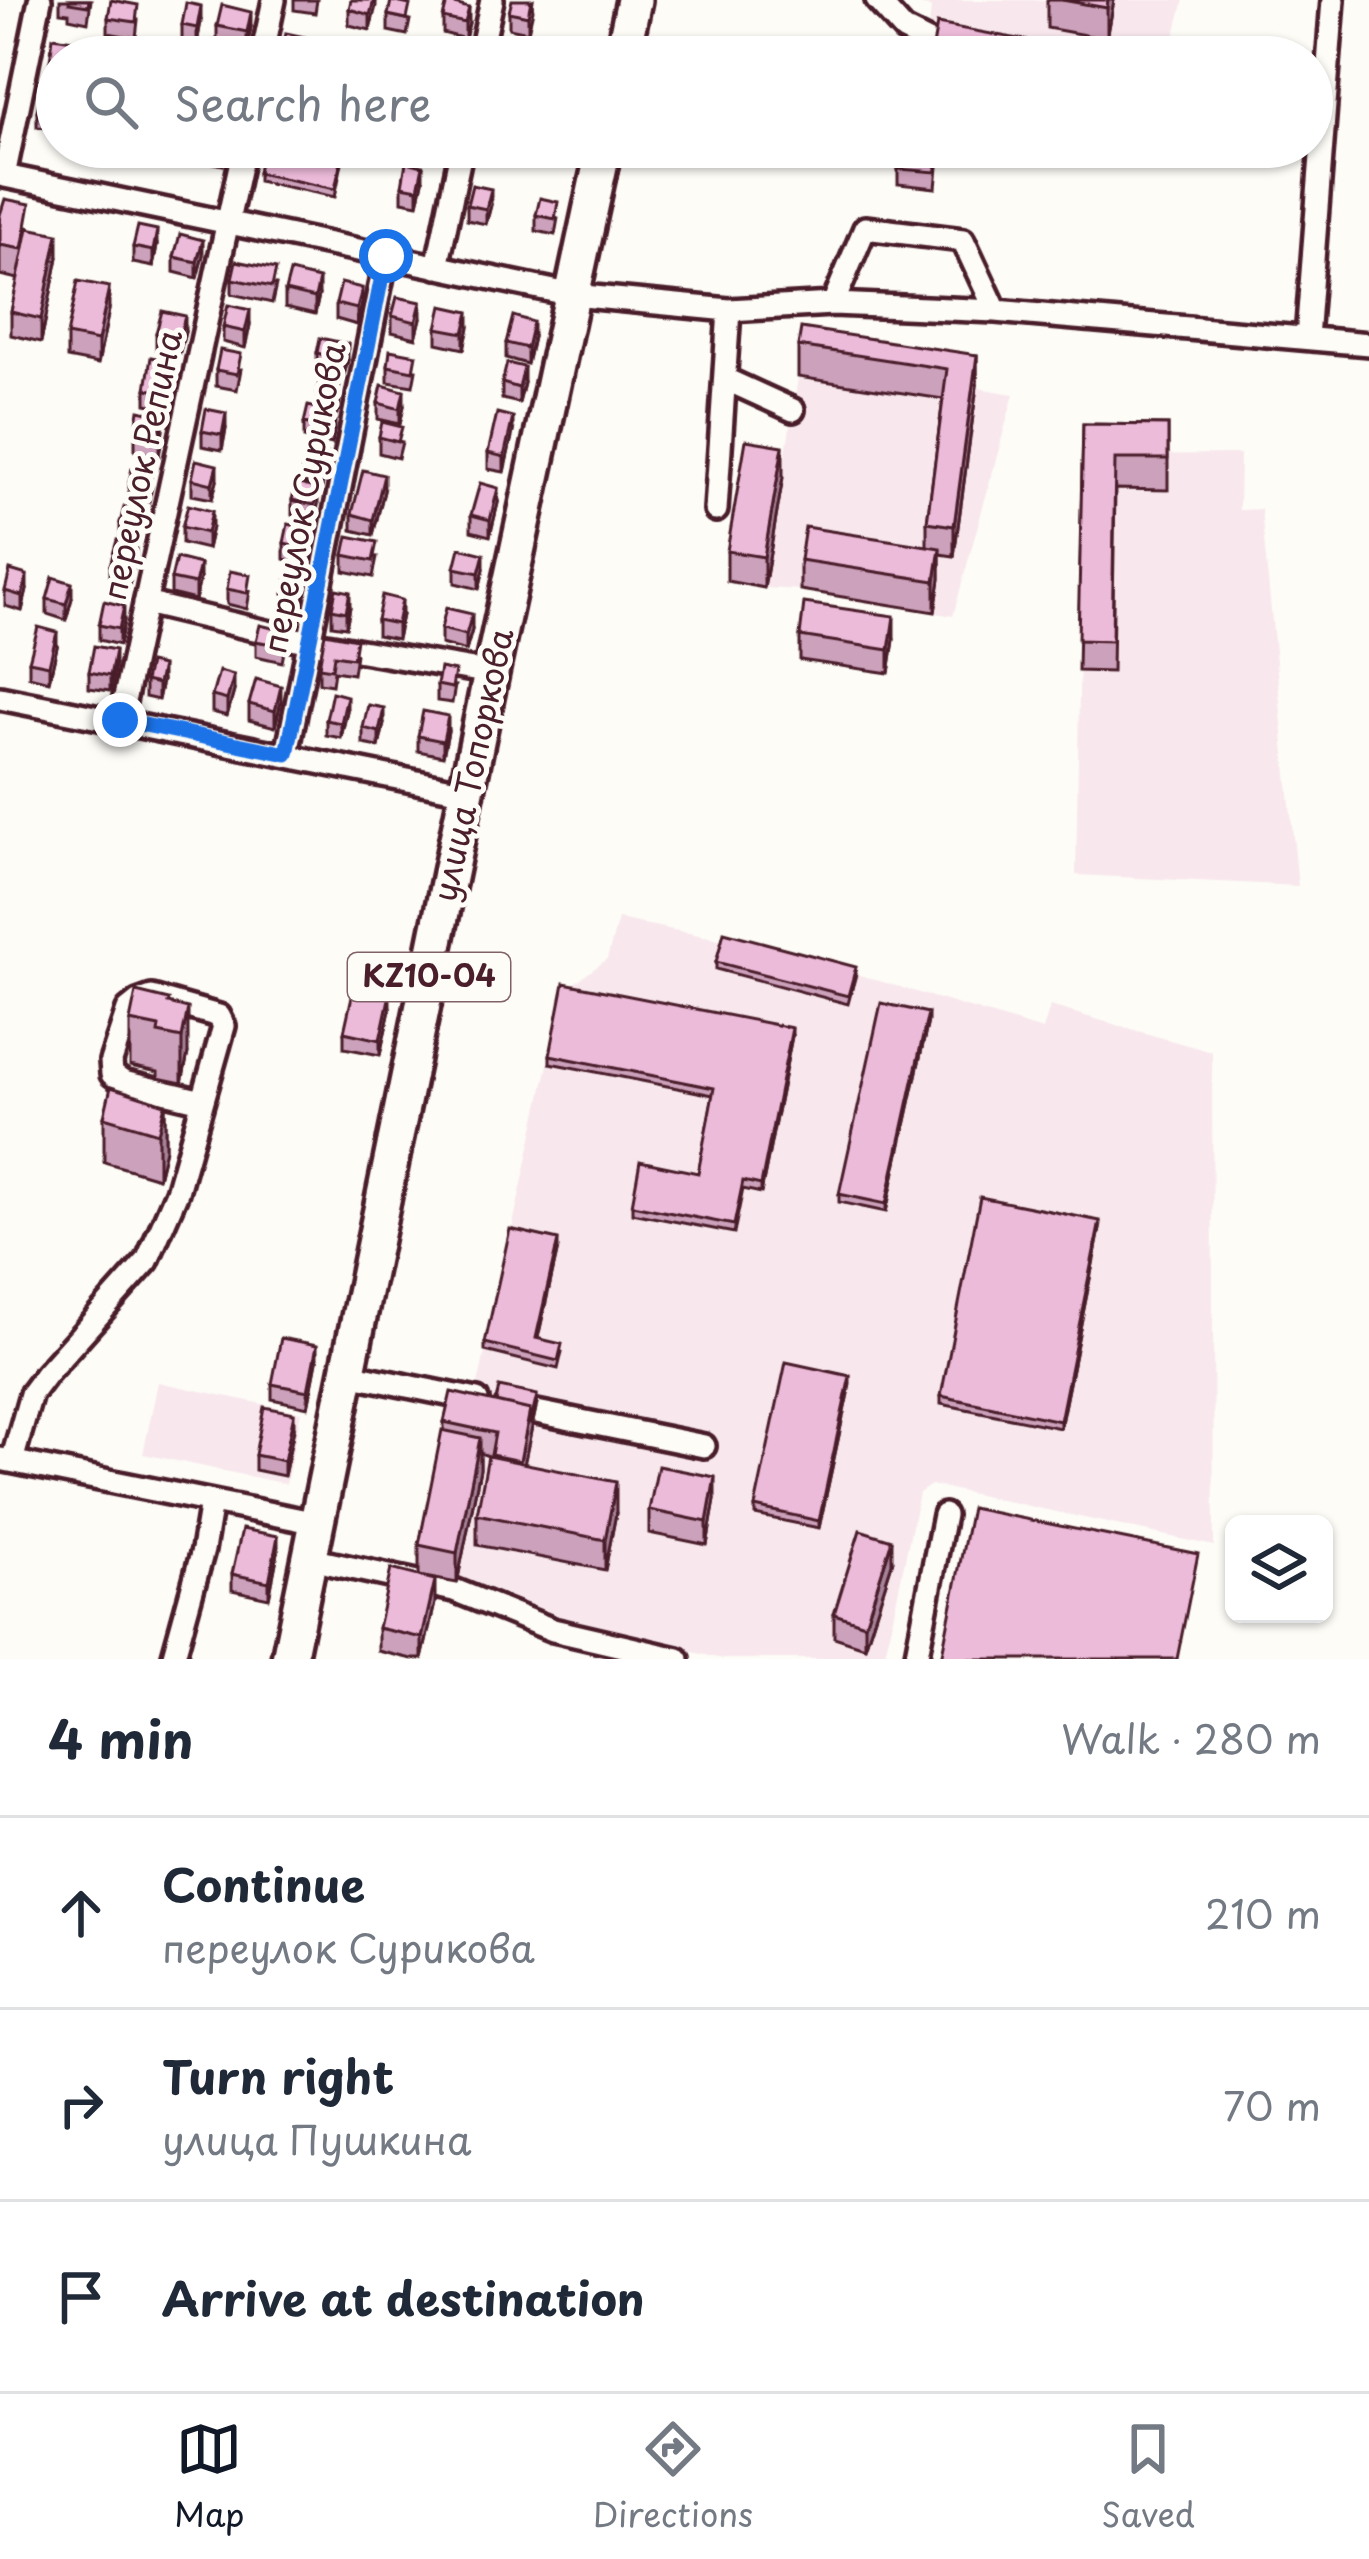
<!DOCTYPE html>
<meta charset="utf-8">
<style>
:root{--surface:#fff;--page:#f6f6f7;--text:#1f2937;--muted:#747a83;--line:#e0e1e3;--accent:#111827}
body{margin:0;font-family:"Playpen Sans",sans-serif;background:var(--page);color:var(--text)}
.controls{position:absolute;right:36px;bottom:36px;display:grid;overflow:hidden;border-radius:18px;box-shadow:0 3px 9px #0004}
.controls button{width:108px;height:108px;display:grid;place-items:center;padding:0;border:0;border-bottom:3px solid var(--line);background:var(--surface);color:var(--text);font:60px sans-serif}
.stop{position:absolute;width:36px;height:36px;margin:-27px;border:9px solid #1a73e8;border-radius:50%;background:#fff}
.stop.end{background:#1a73e8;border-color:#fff;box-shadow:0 3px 12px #0008}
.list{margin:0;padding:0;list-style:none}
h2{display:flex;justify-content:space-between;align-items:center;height:156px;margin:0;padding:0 48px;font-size:51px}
h2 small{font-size:39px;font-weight:400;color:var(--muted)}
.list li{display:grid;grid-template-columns:78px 1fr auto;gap:36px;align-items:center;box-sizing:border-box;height:192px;padding:0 48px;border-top:3px solid var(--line)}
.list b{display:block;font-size:45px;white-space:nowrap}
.list p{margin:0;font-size:39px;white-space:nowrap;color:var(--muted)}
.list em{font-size:39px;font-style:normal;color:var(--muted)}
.icon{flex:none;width:66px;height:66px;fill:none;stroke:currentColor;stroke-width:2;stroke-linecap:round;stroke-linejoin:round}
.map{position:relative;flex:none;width:1369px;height:1659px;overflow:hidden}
.search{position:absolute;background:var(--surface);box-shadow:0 3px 9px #0004;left:36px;right:36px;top:36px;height:132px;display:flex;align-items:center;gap:30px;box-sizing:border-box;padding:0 42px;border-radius:66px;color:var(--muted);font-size:45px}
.sheet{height:732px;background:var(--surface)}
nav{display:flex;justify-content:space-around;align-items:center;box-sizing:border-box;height:168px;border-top:3px solid var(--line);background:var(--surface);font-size:33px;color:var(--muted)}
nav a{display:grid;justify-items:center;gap:6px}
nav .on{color:var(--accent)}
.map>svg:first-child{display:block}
.built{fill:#f8e8ee}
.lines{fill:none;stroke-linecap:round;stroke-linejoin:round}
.minor-casing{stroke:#4a1f2b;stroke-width:30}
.highway-casing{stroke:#4a1f2b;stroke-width:42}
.minor{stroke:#fdfcf7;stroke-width:21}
.highway{stroke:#fdfcf7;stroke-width:33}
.wall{fill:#cca1bb;stroke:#4a1f2b;stroke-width:3}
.shaded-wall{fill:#a68399;stroke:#4a1f2b;stroke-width:3}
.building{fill:#edbbda;stroke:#4a1f2b;stroke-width:3}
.route{stroke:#1a73e8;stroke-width:15}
.labels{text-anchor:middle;stroke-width:10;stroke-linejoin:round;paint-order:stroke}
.shield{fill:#fdfcf7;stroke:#806168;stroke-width:3}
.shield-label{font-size:30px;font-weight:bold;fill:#4a1f2b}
.street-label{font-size:33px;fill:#4a1f2b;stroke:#fdfcf7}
</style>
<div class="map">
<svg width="1369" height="1659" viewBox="0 0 1369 1659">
<rect width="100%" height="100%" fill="#fdfcf7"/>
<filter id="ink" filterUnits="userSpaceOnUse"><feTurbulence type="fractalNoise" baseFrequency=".00833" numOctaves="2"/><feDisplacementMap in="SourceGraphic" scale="24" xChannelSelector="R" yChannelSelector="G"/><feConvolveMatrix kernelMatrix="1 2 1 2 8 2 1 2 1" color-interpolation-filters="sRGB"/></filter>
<g filter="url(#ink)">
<!-- built -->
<path class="built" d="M912,0h272l-15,57h-243l5,-49 -19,-5z
M801,359l213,35 -61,222 -153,-26 -36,-2z
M1240,454l-1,56 22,-1 37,377 -222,-11 7,-420z
M618,919l106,21 132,34 187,56 7,-24 162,46 2,494 -283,-61 -12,8 -35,166h-161l-169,-39 -97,-37 20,-194 87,-398 43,-32z
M158,1382l143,30 -15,72 -143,-30z"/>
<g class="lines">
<defs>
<path id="minor" d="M877,0l27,30 24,12
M262,57l12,-57
M480,57l12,-57
M0,175l573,120 156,15 104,-6 163,7 373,33
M4,176l36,-176
M437,267l25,-120
M833,304l32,-76 98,12 33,71
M1307,338l26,-338
M725,379l68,31
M716,510l13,-200
M145,603l164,39 182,31
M0,698l467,94
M120,720l124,-573
M287,754l99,-498
M348,1374l129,26
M507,1406l197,40
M0,1459l317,64
M12,1461l19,-67 15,-20 101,-113 30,-69 47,-166 -5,-10 -67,-19 -14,5 -10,8 -17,51 1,13 11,8 79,19
M310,1559l144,31 99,40 125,29
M173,1659l30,-109 8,-48
M916,1659l28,-144"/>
<path id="highway" d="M622,57l12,-57
M289,1659l202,-986 113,-526"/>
</defs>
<!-- minor casing -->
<use href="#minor" class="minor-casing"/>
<!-- highway casing -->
<use href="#highway" class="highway-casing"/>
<!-- minor -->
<use href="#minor" class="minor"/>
<!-- highway -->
<use href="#highway" class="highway"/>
</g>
<!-- wall -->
<path class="wall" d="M60,0h31l-3,22 -19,-4v-5l-9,-1z
M294,0h23l-2,13 -21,-3z
M376,0l-6,30 -21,-5v-16z
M533,0l-5,32 -19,-4v-16z
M1047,0h67l-7,39 -60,-11z
M388,15l22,5 -3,15 -19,-4z
M108,18l30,2 -2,18 -28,-5z
M443,18l26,5 -4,16 -22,-6z
M201,21l-4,23 -15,-3v-16z
M217,26l34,1 -4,20 -30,-6z
M283,48l26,6 -1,3h-25z
M57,57v20l-7,-1v-15z
M57,95l-2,34 -18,-2v-16z
M141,147h17l-1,5 -16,-3z
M203,147h24l-4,18 -20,-4z
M483,147h23l-3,18 -20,-3z
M342,163l-7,34 -77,-16v-8z
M938,167l-2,21 -38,-4v-15z
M423,181l-5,23 -16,-3v-15z
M467,205h24l-5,19 -19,-4z
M0,215l30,13 28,29 -17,85 -30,-7v-23l7,-33 -18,-4z
M536,215l22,3 -3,17 -19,-4z
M157,245l-4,22 -20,-4v-16z
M203,255l-6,23 -23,-6v-15z
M232,279l44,6 -4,18 -40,-9z
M285,291l34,4 -4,19 -30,-7z
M362,303l-5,22 -21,-6v-15z
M109,310l-11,54 -31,-6v-23z
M392,316l29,2 -5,20 -24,-6z
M250,325l-5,23 -22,-6v-15z
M469,327l-5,22 -27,-6v-15z
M185,332l-6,23 -23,-6v-16z
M533,337l-6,27 -21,-6v-15z
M798,346l179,9v31l-23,170 -14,-2v25l-5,33 -135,-22v-30l127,-14v-24l16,-123 -145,-22z
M317,353l31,7 -4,15 -27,-6z
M388,366l28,4 -3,16 -25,-4z
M241,369l-4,21 -21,-4v-16z
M172,376l-5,32 -21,-4v-15z
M319,381l21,20 -3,13h-2v13l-3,17 -28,-6v-15l13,-15z
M502,383h22l-5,20 -17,-4z
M378,403l26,3 -4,18 -22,-5z
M1083,424l85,1v65l-53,-1 -3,183 -34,-1z
M226,429l-4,21 -20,-4v-15z
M163,430l-4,26 -24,-5v-15z
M513,432l-9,40 -16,-3v-16z
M379,437l23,5 -4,16 -19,-5z
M302,468l24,1 -4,18 -20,-4z
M783,477l-19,111 -37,-7v-30z
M192,479l25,2 -5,18 -20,-4z
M129,482l23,5 -3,15 -20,-4z
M384,491l-11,44 -21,-5v-16z
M292,500l26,5 -4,16 -22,-6z
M498,503l-8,33 -19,-5v-16z
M120,523l20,3 -3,16 -17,-3z
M182,527h30l-5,22 -25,-6z
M284,543l26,2 -4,19 -22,-5z
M344,555l33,2 -4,20 -29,-6z
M136,560l-7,25 -19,-5v-15z
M455,568l29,1 -5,20 -24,-6z
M171,579h29l-5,21 -24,-6z
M227,589l23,2 -3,18 -20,-5z
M27,590l-5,21 -17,-5v-15z
M300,592l-5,25 -12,-3v-15z
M72,598l-6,22 -19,-6v-15z
M350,607l-4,20 -14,-2v-16z
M402,615l-5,24 -20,-4v-15z
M124,621l-5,24 -20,-5v-15z
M441,629l31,1 -6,21 -25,-7z
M325,633l31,21 -3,20 -19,-3 -2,14 -13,-2v-16z
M800,636l94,4 -5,33 -89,-13z
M256,641l29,5 -3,16 -26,-6z
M57,647l-8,34 -20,-5v-15z
M115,665l-5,26 -21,-3v-16z
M145,681h17l-4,19 -13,-3z
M437,685l18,1 -3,17 -15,-2z
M234,691l-7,25 -15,-4v-16z
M281,701l-6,26 -26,-7v-16z
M347,711l-6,27 -15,-3v-15z
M384,724l-5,23 -16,-3v-16z
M448,731l-5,25 -25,-5v-15z
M716,962l140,12 -8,30 -132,-35z
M169,1003l19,50 -6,30 -24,-5v-6l-28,-6v-45z
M390,1010l-10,45 -36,-7v-16z
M928,1021l-42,191 -47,-10v-8z
M792,1036l-31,157 -18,-4 -9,44 -102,-20v-8l66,-32 15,-78 -163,-32v-8z
M165,1104v45l-7,29 -54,-16v-45z
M1100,1229l-40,199 -119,-24v-8z
M558,1248l-20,90 24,14 -4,17 -73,-18v-8z
M317,1361l-9,46 -36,-8v-15z
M850,1384l-31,144 -64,-13v-8z
M496,1402l41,1 -13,60 92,50 -11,57 -128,-25v-31l14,-57 -11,-4v16l-23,114 -38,-7v-31l25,-114v-9z
M294,1429l-10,47 -29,-6v-15z
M715,1500l-8,45 -58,-12v-23z
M278,1552l-9,46 -37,-8v-16z
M892,1563l-27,84 -31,-10v-23z
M435,1603l-13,56h-10l-34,-8v-23z"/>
<!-- shaded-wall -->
<path class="shaded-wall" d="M374,0h2v6l-6,24v-15z
M531,0l2,10 -5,22v-16z
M1108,0h6l-7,39v-31z
M201,6v15l-4,23v-16z
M469,8v15l-4,16v-16z
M251,12v15l-4,20v-15z
M423,166v15l-5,23v-15z
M491,189v16l-5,19v-15z
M157,230v15l-4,22v-16z
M58,234v23l-17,85v-23z
M203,240v15l-6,23v-16z
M319,279v16l-4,19v-16z
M109,287v23l-11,54v-23z
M362,288v15l-5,22v-16z
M421,302v16l-5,20v-16z
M250,310v15l-5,23v-16z
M469,312v15l-5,22v-16z
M185,316v16l-6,23v-16z
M533,322v15l-6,27v-16z
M348,344v16l-4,15v-15z
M977,355v31l-23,170v-30z
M172,361v15l-5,32v-16z
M524,367v16l-5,20v-15z
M404,391v15l-4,18v-15z
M226,413v16l-4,21v-15z
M163,415v15l-4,26v-16z
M513,417v15l-9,40v-15z
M783,446v31l-19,111v-31z
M326,453v16l-4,18v-15z
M217,465v16l-5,18v-15z
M384,475v16l-11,44v-15z
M498,488v15l-8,33v-16z
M318,489v16l-4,16v-16z
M212,511v16l-5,22v-16z
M310,529v16l-4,19v-16z
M136,544v16l-7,25v-15z
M940,548v31l-5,33v-31z
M484,554v15l-5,20v-16z
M200,564v15l-5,21v-16z
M27,575v15l-5,21v-15z
M300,577v15l-5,25v-16z
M72,583v15l-6,22v-16z
M350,592v15l-4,20v-15z
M402,600v15l-5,24v-15z
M124,606v15l-5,24v-16z
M472,614v16l-6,21v-16z
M894,616v24l-5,33v-23z
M57,632v15l-8,34v-16z
M115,650v15l-5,26v-15z
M162,666v15l-4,19v-16z
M234,675v16l-7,25v-16z
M281,686v15l-6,26v-16z
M347,696v15l-6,27v-15z
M384,708v16l-5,23v-15z
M448,716v15l-5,25v-15z
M390,994v16l-10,45v-15z
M188,1008v45l-6,30v-45z
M928,1013v8l-42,191v-8z
M792,1028v8l-31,157v-8z
M165,1104v45l-7,29v-45z
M1100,1221v8l-40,199v-7z
M558,1240v8l-22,98v-8z
M317,1345v16l-9,46v-16z
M850,1376v8l-31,144v-7z
M537,1395v8l-17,81v-23l10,-51z
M294,1413v16l-10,47v-15z
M480,1438v31l-23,114v-30z
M715,1477v23l-8,45v-23z
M616,1482v31l-11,57v-30z
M278,1536v16l-9,46v-16z
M892,1540v23l-27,84v-23z
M435,1580v23l-13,56v-21z"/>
<!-- building -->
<path class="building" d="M69,0h20l-1,6 -19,-3z
M111,0l27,5 -2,17 -28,-4z
M351,0h23l-4,15 -21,-6z
M512,0h19l-3,16 -19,-4z
M1062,0h46l-1,8z
M391,1l19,4 -3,14 -19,-4z
M447,2l22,6 -4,15 -22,-5z
M186,3l15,3 -4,22 -15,-3z
M222,5l29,7 -4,20 -30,-6z
M937,24l131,24 -2,9h-135z
M286,33l23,5 -4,16 -22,-6z
M506,36l17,3 -3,18h-17z
M53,37l20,3 -3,17h-13v5l-7,-1z
M158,40l21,4 -3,13h-21z
M326,41l23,3 -1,13h-24z
M376,47l12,3 -1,7h-14z
M118,52l19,4v1h-20z
M40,92l17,3 -2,19 -18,-3z
M262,147h36l44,9 -7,33 -77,-16z
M901,148l37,4 -2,20 -38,-3z
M406,162l17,4 -5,23 -16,-3z
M472,185l19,4 -5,20 -19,-4z
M540,198l18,4 -3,17 -19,-4z
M5,199l25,5 -8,45 -22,-4v-30z
M138,226l19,4 -4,21 -20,-4z
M28,228l30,6 -17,85 -30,-7z
M180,234l23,6 -6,22 -23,-5z
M236,261l40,8 -4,18 -40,-8z
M290,272l29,7 -4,19 -30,-7z
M78,281l31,6 -11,54 -31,-6z
M341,283l21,5 -5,21 -21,-5z
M397,297l24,5 -5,20 -24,-6z
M228,305l22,5 -5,22 -22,-5z
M442,306l27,6 -5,21 -27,-5z
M162,311l23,5 -6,23 -23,-6z
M513,316l20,6 -6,26 -21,-5z
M801,328l176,27 -23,171 -27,-4 20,-153 -149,-23z
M320,338l28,6 -4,16 -27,-7z
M220,350l21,4 -4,20 -21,-4z
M390,350l26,5 -3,16 -25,-5z
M151,357l21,4 -5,31 -21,-3z
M507,363l17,4 -5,21 -17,-5z
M319,381l21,4 -3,14 -20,-4z
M382,385l22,6 -4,18 -22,-6z
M308,406l27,6 -3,17 -28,-6z
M206,409l20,4 -4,22 -20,-4z
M139,410l24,5 -4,25 -24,-4z
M497,413l16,4 -9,40 -16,-4z
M382,422l20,5 -4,15 -19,-5z
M1083,424l85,1v34h-53l-3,182 -34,-1z
M746,440l37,6 -19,111 -37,-6z
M307,449l19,4 -4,19 -20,-4z
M196,460l21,5 -5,19 -20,-5z
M132,468l20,4 -3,15 -20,-5z
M363,470l21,5 -11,45 -21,-6z
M296,483l22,6 -4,16 -22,-5z
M480,483l18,5 -8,32 -19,-5z
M188,505l24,6 -5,22 -25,-6z
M124,507l16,3 -3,16 -17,-3z
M288,524l22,5 -4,19 -22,-5z
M805,527l135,21 -5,33 -135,-21z
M348,536l29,6 -4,19 -29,-6z
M117,540l19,4 -7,26 -19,-5z
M460,548l24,6 -5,19 -24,-5z
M176,558l24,6 -5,20 -24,-5z
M10,570l17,5 -5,21 -17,-5z
M230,571l20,4 -3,18 -20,-4z
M288,574l12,3 -5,24 -12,-2z
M53,577l19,6 -6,21 -19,-5z
M336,589l14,3 -4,20 -14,-3z
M382,595l20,5 -5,24 -20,-4z
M104,601l20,5 -5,23 -20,-4z
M804,603l90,13 -5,34 -89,-14z
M446,608l26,6 -6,21 -25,-6z
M260,625l25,6 -3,15 -26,-5z
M38,627l19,5 -8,33 -20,-4z
M325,633l31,6 -3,19 -19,-3 -2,14 -13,-2z
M94,646l21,4 -5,26 -21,-4z
M149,663l13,3 -4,18 -13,-3z
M440,668l15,3 -3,17 -15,-3z
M219,671l15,4 -7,25 -15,-4z
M256,679l25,7 -6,25 -26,-7z
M332,692l15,4 -6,27 -15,-3z
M368,705l16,3 -5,24 -16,-4z
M423,711l25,5 -5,25 -25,-5z
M724,932l132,35 -8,29 -132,-34z
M564,983l228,45 -31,157 -18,-4 -9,44 -102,-20 8,-44 58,12 16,-85 -164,-33z
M354,987l36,7 -10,46 -36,-8z
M136,992l33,8 -1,3 20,5 -6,30 -24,-5 1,-6 -29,-6z
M881,1003l47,10 -42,191 -47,-10z
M111,1087l54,17 -7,29 -54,-16z
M980,1197l120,24 -40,200 -119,-25z
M510,1229l48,11 -22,98 26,6 -4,17 -73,-18z
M281,1338l36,7 -9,46 -36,-7z
M786,1362l64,14 -31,145 -64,-14z
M499,1387l38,8 -7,30v-15l-34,-8z
M451,1392l79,18 -10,51 -29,-6 4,-22 -51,-11z
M264,1407l30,6 -10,48 -29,-6z
M442,1430l38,8 -23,115 -38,-8z
M488,1456l128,26 -11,58 -128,-26z
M658,1466l57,11 -8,45 -58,-12z
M971,1508l227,46 -21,105h-236z
M242,1529l36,7 -9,46 -37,-8z
M860,1530l32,10 -27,84 -31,-10z
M391,1569l44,11 -13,58 -44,-10z"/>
</g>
<g class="lines" filter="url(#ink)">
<!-- route -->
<path class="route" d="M120,720l167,34 99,-498"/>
</g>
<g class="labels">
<!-- shield labels -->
<rect class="shield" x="348" y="953" width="162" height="48" rx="9"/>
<g class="shield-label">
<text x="429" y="987">KZ10-04</text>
</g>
<!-- street labels -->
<g class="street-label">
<text transform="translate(142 465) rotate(-78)" y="12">переулок Репина</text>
<text transform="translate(304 498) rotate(-79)" y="12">переулок Сурикова</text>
<text transform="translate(473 765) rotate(-78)" y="12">улица Топоркова</text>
</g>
</g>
</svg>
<div class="controls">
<button><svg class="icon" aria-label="layers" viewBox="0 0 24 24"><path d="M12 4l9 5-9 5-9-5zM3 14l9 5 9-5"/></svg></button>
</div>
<div class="stop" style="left:386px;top:256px"></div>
<div class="stop end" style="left:120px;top:720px"></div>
<div class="search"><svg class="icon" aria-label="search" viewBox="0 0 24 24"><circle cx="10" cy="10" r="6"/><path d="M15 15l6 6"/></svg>Search here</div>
</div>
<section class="sheet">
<h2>4 min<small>Walk · 280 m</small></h2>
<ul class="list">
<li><svg class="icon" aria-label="ahead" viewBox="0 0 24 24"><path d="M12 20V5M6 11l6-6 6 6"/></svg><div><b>Continue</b><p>переулок Сурикова</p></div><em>210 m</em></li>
<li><svg class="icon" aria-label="right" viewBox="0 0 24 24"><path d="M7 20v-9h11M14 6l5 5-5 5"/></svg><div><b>Turn right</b><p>улица Пушкина</p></div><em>70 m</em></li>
<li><svg class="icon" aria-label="arrive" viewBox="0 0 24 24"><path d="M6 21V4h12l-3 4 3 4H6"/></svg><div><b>Arrive at destination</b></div></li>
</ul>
</section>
<nav>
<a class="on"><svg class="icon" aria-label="map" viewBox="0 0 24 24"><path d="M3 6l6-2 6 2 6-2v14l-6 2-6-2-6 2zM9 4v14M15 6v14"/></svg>Map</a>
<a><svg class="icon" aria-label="directions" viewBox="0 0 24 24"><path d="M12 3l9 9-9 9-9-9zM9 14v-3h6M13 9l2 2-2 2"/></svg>Directions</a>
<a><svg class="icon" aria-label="saved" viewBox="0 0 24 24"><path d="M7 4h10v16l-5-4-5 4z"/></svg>Saved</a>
</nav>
